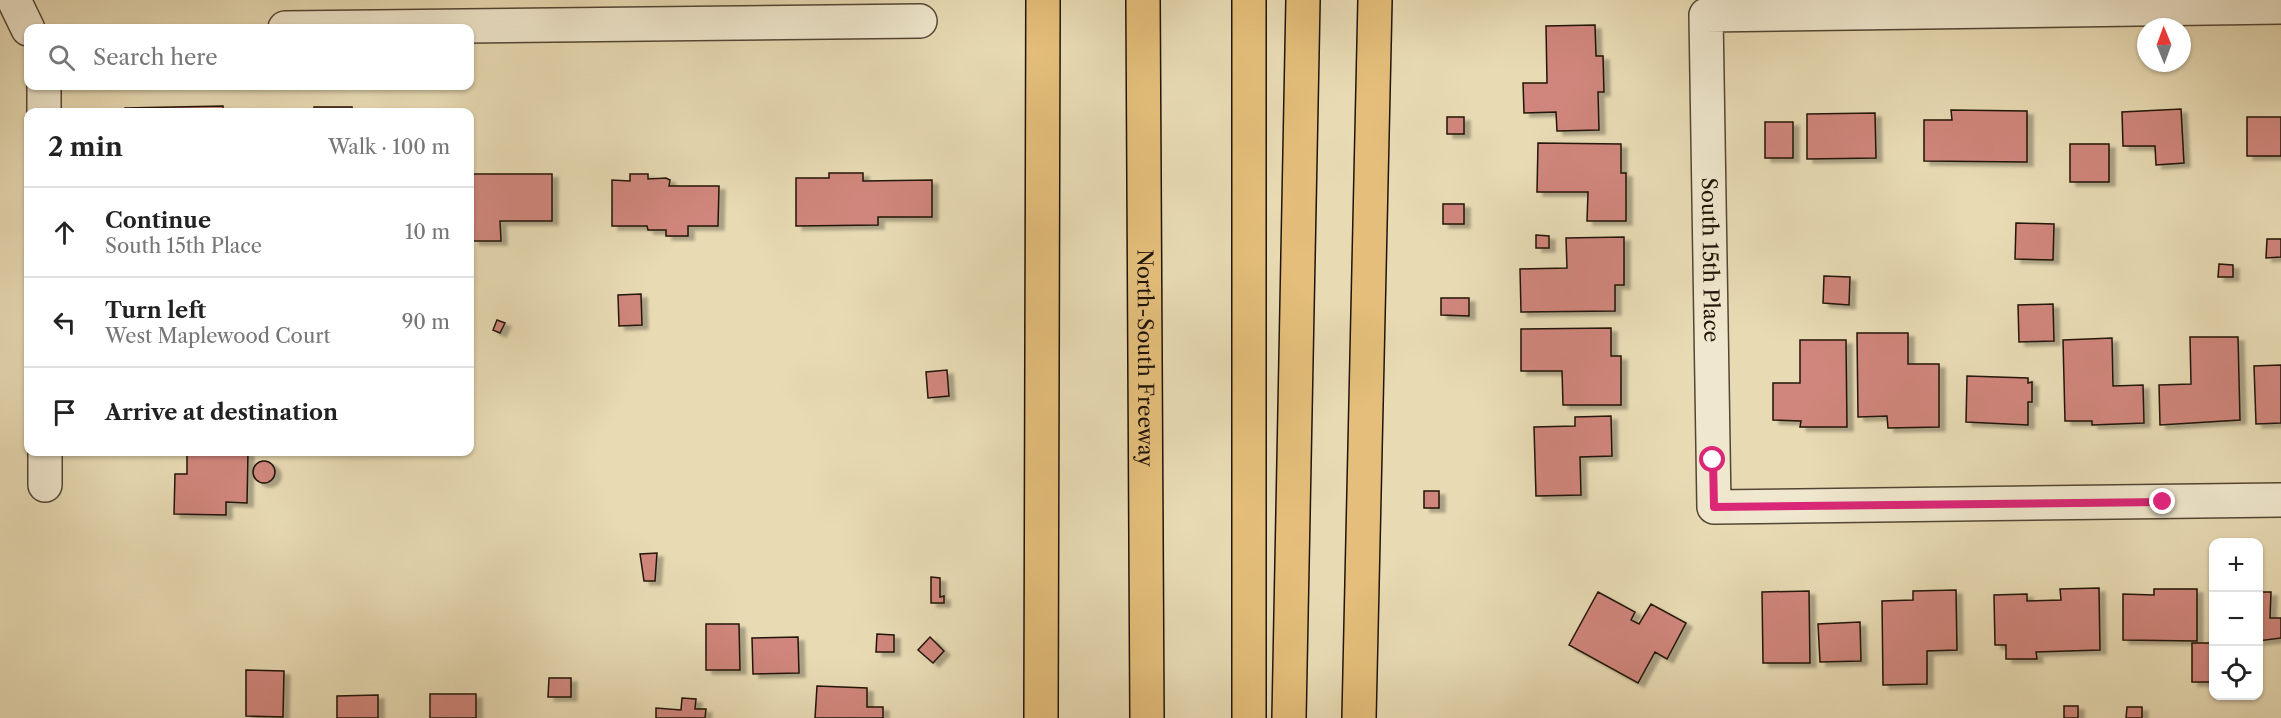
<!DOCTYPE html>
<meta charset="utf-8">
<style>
:root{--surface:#fff;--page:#f2f2f2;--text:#222;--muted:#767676;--line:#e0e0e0}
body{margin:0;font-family:"Libre Caslon Text",serif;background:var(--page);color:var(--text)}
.controls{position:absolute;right:18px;bottom:18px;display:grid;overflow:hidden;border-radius:12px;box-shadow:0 2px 4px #0004}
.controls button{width:54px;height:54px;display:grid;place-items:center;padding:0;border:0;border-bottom:2px solid var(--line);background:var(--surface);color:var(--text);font:30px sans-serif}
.compass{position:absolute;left:2137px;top:18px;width:54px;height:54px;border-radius:50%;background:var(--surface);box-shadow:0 2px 4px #0004;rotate:359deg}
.stop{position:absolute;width:18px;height:18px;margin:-14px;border:4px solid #db2777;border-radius:50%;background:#fff}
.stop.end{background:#db2777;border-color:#fff;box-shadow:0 2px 6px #0008}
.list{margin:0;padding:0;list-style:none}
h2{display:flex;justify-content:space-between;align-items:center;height:78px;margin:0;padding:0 24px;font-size:26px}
h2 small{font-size:20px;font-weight:400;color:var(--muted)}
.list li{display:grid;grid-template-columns:39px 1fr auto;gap:18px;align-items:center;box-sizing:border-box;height:90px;padding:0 24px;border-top:2px solid var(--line)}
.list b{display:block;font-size:22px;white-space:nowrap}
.list p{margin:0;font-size:20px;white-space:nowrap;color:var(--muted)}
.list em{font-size:20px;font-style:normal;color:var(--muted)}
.icon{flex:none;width:33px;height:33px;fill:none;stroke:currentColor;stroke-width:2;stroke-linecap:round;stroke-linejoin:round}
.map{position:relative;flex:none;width:2281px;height:718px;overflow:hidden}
.search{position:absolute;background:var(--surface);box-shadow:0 2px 4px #0004;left:24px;top:24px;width:450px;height:66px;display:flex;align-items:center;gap:15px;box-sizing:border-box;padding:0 21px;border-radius:12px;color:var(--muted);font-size:22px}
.panel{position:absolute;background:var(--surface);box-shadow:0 2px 4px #0004;left:24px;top:108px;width:450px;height:348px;border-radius:12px}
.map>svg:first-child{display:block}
.building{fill:#d0867c;stroke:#211409;stroke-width:1.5;filter:url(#shadow)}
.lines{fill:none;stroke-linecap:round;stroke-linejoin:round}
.minor-casing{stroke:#534634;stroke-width:36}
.motorway-casing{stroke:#211409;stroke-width:36}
.minor{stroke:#f0e8ce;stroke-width:33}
.motorway{stroke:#e4be7a;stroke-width:33}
.route{stroke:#db2777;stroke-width:8}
.labels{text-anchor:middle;stroke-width:6;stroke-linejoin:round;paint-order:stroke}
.street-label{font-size:21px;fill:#211409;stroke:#f0e8ce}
</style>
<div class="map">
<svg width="2281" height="718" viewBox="0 0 2281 718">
<defs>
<filter id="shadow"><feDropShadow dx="6" dy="4" stdDeviation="1.5" flood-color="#0004"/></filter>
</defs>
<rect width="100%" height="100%" fill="#e8dbb4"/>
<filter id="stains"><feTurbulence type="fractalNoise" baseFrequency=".00333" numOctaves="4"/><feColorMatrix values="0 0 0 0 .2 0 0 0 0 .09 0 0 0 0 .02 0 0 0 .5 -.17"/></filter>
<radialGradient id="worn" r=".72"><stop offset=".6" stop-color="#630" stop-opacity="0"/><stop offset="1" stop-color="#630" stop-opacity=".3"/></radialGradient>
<!-- building -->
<path class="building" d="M1595,25l1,31h7l1,36h-6l1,38 -42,1 -1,-19 -32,1 -1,-30h24l-1,-57z
M223,106v6h-98v-4z
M314,107h38v5h-91v-2h53z
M2181,109l3,54 -28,2 -1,-19h-32l-1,-34z
M1951,110l76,1v51l-103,-1v-41h28z
M1875,113l1,45 -69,1v-45z
M1447,117h17v17h-17z
M2247,117h34v39h-34z
M1765,122h28v36h-28z
M1538,143l83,1v29h5v48h-39l1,-29h-51z
M2070,144h39v38h-39z
M829,173h34v8l69,-1v37h-54v8l-82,1v-48h33z
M470,174h82v47h-52l1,20h-28v-19h-3z
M630,174h18v5l18,-1 4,2 -1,6h50l-1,40h-30v10h-22v-6h-18l-1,-4h-35v-46l18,1z
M1443,204h21v20h-21z
M2016,223l38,1 -1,36 -38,-1z
M1536,235l13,1v12h-13z
M1624,237v48h-9v26l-94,1 -1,-43 47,-1 -1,-30z
M2267,239h14v18l-15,1z
M2219,264l14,1v12h-15z
M1824,276l26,1 -1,28 -26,-2z
M641,294l1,31 -23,1 -1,-31z
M1441,298h28v18l-28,-1z
M2053,304l1,37 -35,1 -1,-37z
M497,320l8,3 -5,10 -7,-3z
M1611,328v28h10v49h-58l-1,-34h-41v-42z
M1857,333h51v31h31v63l-51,1 -1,-12 -29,1z
M2190,337h48l2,83 -80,5 -1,-40 32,-1z
M2112,338l1,48 30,-1 1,38 -52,2v-4h-27l-2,-81z
M1800,340h46l1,87h-47l1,-6 -28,-1v-37h27z
M2281,365v58l-25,1 -2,-58z
M947,370l2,26 -21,2 -2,-26z
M1967,376l61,2v5l4,-1v20h-4v23l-62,-3z
M1611,416l1,40 -32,1 1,38 -45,1 -2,-69 41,-1v-9z
M187,452h61l-1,51 -21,-1v13l-52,-1 1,-40h12z
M253 472a11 11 0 1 1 22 0a11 11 0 1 1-22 0Z
M1424,491h15v17h-15z
M657,553l-2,28h-11l-4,-27z
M931,577l9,1v19l4,-1v7h-13z
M2099,588l1,62 -64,2 1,7h-31v-14h-11l-1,-50 33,-1v7l34,-1 -1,-11z
M2154,589h43v52l-74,-1v-46l31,1z
M1956,590l1,60 -30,1v33l-44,1 -1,-84 31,-1v-9z
M1809,591l1,72h-47l-1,-71z
M1598,592l37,20 -4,8 8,4 12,-20 35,19 -19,36 -12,-7 -17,31 -69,-38z
M2258,592h13l-1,26h11v20l-23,3z
M1860,622l1,39 -41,1 -2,-38z
M706,624h33l1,46h-34z
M877,634l17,1v17h-18z
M798,637l1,36 -46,1 -1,-36z
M930,637l14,14 -11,12 -15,-13z
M2192,643h22v39h-22z
M246,670l38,1 -1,46 -37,-1z
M549,678h22v19h-23z
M817,686l50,2v19h16v11h-68z
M430,694h46v24h-46z
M378,695v23h-41v-22z
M682,698l14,1 -1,10h11l-1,9h-49v-10l25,2z
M2064,706h14v12h-14z
M2127,707h15v11h-16z"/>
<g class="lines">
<defs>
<g id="minor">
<path d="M14,0l14,29"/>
<path id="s1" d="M2281,7l-575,8 8,492 567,-7"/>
<path d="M285,28l635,-7"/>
<path d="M44,86v26"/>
<path d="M45,452v33"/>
</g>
<g id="motorway">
<path id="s2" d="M1143,0l4,718"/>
<path d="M1041,718l2,-718"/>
<path d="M1249,718v-718"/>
<path d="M1289,718l14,-718"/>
<path d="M1359,718l16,-718"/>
</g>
</defs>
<!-- minor casing -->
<use href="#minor" class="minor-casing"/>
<!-- motorway casing -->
<use href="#motorway" class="motorway-casing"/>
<!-- minor -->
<use href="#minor" class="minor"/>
<!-- motorway -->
<use href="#motorway" class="motorway"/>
</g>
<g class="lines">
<!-- route -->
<path class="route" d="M1713,460l1,47 449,-5"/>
</g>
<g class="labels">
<!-- street labels -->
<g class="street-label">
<text dy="7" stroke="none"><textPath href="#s1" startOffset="820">South 15th Place</textPath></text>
<text dy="7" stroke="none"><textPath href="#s2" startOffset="358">North-South Freeway</textPath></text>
</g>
</g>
<rect width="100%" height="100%" filter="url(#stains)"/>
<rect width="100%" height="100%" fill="url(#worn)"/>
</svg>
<div class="controls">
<button>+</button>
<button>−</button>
<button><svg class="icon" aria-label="locate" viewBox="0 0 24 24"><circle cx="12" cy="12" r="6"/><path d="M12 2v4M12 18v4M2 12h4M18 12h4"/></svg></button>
</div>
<svg class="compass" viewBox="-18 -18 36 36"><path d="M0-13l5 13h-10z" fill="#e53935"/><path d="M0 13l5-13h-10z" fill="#767676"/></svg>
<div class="stop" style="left:1713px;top:460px"></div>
<div class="stop end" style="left:2163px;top:502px"></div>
<div class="search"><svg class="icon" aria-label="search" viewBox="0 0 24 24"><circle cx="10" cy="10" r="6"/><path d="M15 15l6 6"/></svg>Search here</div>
<section class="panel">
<h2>2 min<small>Walk · 100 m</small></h2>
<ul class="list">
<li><svg class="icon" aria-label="ahead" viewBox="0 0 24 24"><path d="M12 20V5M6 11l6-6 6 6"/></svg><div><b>Continue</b><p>South 15th Place</p></div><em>10 m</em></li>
<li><svg class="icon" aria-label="left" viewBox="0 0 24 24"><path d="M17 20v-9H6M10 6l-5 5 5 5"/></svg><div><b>Turn left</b><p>West Maplewood Court</p></div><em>90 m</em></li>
<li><svg class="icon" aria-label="arrive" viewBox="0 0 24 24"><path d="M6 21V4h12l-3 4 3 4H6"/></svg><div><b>Arrive at destination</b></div></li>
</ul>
</section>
</div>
